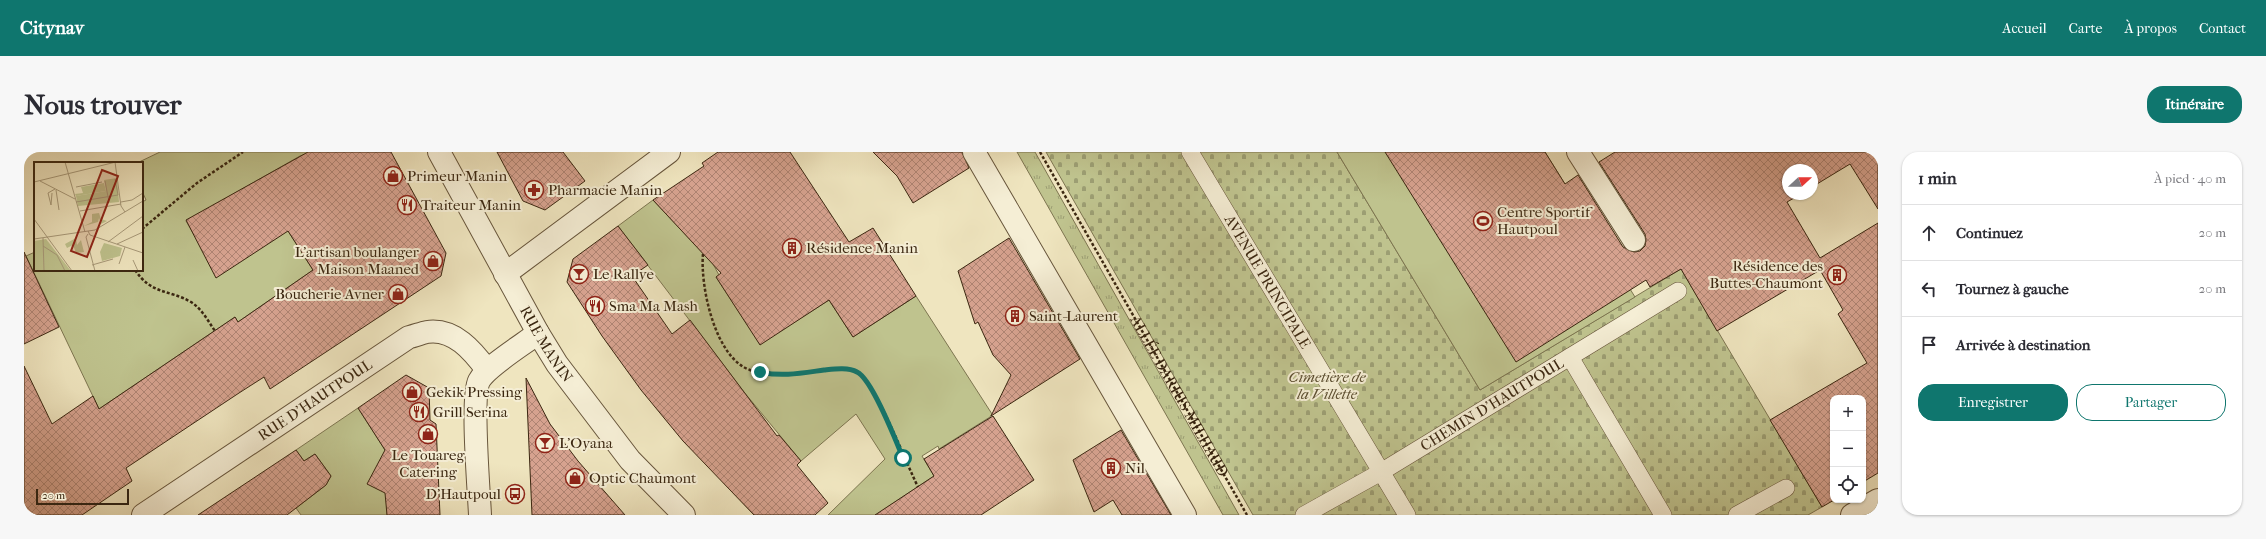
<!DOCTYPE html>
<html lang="fr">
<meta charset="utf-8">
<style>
:root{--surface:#fff;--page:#f7f7f7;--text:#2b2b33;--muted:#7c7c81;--line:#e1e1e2;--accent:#0f766e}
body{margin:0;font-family:"IM FELL French Canon",serif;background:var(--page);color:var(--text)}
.controls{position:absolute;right:12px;bottom:12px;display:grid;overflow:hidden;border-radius:8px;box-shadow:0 1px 3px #0004}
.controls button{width:36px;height:36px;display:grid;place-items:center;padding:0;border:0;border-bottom:1px solid var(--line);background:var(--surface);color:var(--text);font:20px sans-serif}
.compass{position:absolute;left:1758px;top:12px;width:36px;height:36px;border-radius:50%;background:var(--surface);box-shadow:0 1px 3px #0004;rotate:69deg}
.scale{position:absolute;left:12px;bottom:10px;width:93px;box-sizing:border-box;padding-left:4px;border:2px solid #3b2711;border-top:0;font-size:11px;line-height:14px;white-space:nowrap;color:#3b2711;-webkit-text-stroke:3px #f5eed5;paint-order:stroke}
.stop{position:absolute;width:12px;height:12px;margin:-9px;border:3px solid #0f766e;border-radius:50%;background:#fff}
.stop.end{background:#0f766e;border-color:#fff;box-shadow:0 1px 4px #0008}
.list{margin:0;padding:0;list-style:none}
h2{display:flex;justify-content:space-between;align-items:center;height:52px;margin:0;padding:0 16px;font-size:17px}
h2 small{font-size:13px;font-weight:400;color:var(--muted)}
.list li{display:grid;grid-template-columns:26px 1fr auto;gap:12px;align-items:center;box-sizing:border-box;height:56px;padding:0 16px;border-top:1px solid var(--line)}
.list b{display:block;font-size:15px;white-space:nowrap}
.list em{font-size:13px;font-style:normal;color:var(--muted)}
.actions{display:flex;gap:8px;padding:12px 16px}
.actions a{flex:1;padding:9px 0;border:1px solid var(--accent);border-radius:16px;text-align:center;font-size:14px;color:var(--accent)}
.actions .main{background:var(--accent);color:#fff}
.icon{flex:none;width:22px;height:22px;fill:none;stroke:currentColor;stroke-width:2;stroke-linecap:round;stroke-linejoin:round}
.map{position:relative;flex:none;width:1854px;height:363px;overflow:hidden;border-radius:16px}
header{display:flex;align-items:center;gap:24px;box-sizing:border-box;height:56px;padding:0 20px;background:var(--accent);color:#fff}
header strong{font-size:19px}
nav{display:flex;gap:22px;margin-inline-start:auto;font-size:14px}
.intro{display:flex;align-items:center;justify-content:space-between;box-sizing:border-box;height:96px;padding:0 24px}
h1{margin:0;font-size:28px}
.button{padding:10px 18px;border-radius:16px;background:var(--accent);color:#fff;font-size:14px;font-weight:700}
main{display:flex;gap:24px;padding:0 24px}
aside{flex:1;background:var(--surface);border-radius:16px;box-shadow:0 1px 3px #0004}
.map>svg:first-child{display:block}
.grass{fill:url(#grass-tufts);stroke:#7d7550}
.cemetery{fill:url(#cemetery-stones);stroke:#7d7550}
.garden{fill:#bfc38e;stroke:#7d7550}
.building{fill:url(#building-cross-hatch);stroke:#3b2711}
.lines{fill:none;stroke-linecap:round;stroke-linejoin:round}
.lane-casing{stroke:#68563c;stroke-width:18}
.street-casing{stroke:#68563c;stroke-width:24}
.path{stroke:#3b2711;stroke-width:2.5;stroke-dasharray:3 2;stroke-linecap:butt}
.lane{stroke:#f5eed5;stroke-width:17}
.street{stroke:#f5eed5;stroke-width:22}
.route{stroke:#0f766e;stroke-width:5}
.labels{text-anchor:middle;stroke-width:4;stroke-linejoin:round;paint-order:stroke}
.poi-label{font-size:15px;fill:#3b2711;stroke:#f5eed5;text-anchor:start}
.street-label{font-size:15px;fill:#3b2711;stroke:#f5eed5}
.park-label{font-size:15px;font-style:italic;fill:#5c4e30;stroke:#f5eed5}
.inset-road{fill:none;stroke:#a79979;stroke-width:1}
.view{fill:#8f2418;fill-opacity:0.15;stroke:#8f2418;stroke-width:2}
.inset-edge{fill:none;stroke:#3b2711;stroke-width:2}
</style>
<header>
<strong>Citynav</strong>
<nav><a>Accueil</a><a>Carte</a><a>À propos</a><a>Contact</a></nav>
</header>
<div class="intro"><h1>Nous trouver</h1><a class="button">Itinéraire</a></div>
<main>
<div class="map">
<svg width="1854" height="363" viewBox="0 0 1854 363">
<defs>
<pattern id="grass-tufts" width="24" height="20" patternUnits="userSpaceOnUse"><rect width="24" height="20" fill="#bfc38e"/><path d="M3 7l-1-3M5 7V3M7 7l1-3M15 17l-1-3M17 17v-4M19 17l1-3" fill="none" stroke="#9c9e73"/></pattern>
<pattern id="cemetery-stones" width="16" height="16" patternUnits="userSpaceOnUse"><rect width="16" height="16" fill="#bfc38e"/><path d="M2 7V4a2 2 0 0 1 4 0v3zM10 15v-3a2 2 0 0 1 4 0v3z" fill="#9c9e73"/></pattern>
<pattern id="building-cross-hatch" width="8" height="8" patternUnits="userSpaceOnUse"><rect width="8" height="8" fill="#d6a28f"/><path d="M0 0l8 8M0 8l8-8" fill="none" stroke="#af8473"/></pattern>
</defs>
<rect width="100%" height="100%" fill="#efe5bf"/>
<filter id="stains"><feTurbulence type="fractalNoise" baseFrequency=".005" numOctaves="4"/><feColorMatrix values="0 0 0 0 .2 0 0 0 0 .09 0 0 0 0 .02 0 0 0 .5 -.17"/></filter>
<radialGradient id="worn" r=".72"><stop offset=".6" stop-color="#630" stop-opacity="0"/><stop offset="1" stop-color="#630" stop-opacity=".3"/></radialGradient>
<!-- grass -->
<path class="grass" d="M993,0h18l204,363h-16z"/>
<!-- cemetery -->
<path class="cemetery" d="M1022,0h291l143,238 201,-121 141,238 -14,8h-555z"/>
<!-- garden -->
<path class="garden" d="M136,0h151l-11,4 -114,65 19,32 83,-22 25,39 -75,52 -3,-5 -136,92 -73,-153 9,-4v18h107v-68l4,-2 -4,-9v-28h-5z
M1313,0h208l90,145 -155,93z
M629,48l60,64 6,11 -3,2 44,67 69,-44 24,37 63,-41 76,118 -2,3 -51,32 -1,-3 -16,10 12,20 -51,34 3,5h-58l57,-56 -29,-45 -55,47 -57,-69 -126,-166z
M334,256l27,42 2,65h-86l-5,-7 30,-23 5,-9 -16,-22 -11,7 -8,-11z"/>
<!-- building -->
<path class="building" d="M284,0h83l55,101 -5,23 -171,113 -6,-12 -25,16 -113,75 6,13 -50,34h-58v-149l28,58 41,-28 6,13 136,-92 3,5 75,-52 -25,-39 -72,47 -30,-58z
M473,0h66l22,29 -40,29 -22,-9z
M694,0h72l59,90 24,-14 43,68 -63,41 -24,-37 -69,45 -44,-68 5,-4 -68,-73 51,-34 -2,-3z
M849,0h89l7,16 -56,35 -16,-27z
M1361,0h160l20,32 13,-9 45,72 11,5 6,-1 5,-5 1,-6 -1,-6 -46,-72 16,-10h263v57l-28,-45 -38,23v-17h-24v24h13l-14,8 33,56 58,-35v250l-15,9v-84h-30l1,102 -12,7 -52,-87 97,-57 -29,-49 5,-4 -23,-40 -103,61 -36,-62 -31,18 -4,-7 -130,82z
M594,74l30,39 -16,11 40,58 18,-14 87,116 2,-1 22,26 -4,4 31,38 -13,12h-61l-71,-74 -42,-51 -39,-54 -35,-54 6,-23z
M985,86l71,121 -89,57 20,-41 -18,-20 -15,-33 -3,2 -17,-53z
M0,100l35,75 -35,17z
M382,223l23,13 1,32 6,4 4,91h-53l-2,-22 -18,-9 18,-34 -27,-42z
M502,226l24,46 28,37 47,54h-93z
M969,264l41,64 -53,35h-106l59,-39 -10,-17z
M1097,278l50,85h-49l-9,-15 -19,12 -21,-52z
M272,298l8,11 11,-7 16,22 -5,9 -39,30h-89z"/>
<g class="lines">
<defs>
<g id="lane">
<path id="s2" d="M1166,0l217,363"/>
<path d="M1546,205l93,158"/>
<path id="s3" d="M1280,363l77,-43 297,-181"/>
<path d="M1713,363l49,-27"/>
</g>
<g id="street">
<path id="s4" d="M415,0l99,181 19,31 73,96 54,55"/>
<path d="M950,0l211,363"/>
<path d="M1554,0l56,88"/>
<path d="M481,122l164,-122"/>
<path id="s5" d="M119,363l266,-178c6,-1 12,-4 18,-5 27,-4 46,19 60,38"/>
<path d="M456,363c-1,-23 -9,-118 -1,-134 7,-14 45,-37 59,-48"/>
<path d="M1828,363l26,-15"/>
</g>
</defs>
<!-- lane casing -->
<use href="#lane" class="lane-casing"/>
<!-- street casing -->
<use href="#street" class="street-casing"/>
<!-- path -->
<g class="path">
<path id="s1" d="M1016,0l207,363"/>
<path d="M118,77l55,-46 46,-31"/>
<path d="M679,102c-3,32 12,104 47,116 29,10 58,1 87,-1 7,0 16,-1 21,3 19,14 48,91 60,115"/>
<path d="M111,118c17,25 33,19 56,32 11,7 17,19 24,29"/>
</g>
<!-- lane -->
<use href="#lane" class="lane"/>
<!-- street -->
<use href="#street" class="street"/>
</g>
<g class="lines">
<!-- route -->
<path class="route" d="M736,220c22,5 42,1 64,-2 10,-1 24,-3 33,2 15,7 39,69 46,86"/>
</g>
<!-- icons -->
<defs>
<symbol id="shop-ring" viewBox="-11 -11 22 22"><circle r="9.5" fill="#f5eed5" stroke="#8f2418" stroke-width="1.5"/><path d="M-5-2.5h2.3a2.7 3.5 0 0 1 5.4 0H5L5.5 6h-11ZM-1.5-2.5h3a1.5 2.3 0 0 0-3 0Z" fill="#8f2418"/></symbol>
<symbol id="pharmacy-ring" viewBox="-11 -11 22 22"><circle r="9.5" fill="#f5eed5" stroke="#8f2418" stroke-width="1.5"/><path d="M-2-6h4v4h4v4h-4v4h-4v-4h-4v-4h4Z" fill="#8f2418"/></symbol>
<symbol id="restaurant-ring" viewBox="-11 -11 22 22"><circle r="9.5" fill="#f5eed5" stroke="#8f2418" stroke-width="1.5"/><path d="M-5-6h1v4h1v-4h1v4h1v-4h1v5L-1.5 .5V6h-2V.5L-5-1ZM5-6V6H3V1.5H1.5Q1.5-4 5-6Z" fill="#8f2418"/></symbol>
<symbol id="stadium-ring" viewBox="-11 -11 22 22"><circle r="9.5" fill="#f5eed5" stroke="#8f2418" stroke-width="1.5"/><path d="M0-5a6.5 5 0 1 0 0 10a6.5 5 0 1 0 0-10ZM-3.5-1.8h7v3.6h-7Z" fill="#8f2418"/></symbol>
<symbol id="building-ring" viewBox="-11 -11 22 22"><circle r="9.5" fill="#f5eed5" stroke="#8f2418" stroke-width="1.5"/><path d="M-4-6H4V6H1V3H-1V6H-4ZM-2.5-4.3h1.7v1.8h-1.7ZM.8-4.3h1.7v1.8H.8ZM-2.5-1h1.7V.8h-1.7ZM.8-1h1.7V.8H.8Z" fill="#8f2418"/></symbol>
<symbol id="bar-ring" viewBox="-11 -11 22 22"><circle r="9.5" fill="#f5eed5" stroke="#8f2418" stroke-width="1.5"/><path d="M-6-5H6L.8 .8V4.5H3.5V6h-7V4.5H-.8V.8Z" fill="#8f2418"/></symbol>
<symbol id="bus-ring" viewBox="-11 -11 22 22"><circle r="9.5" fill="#f5eed5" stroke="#8f2418" stroke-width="1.5"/><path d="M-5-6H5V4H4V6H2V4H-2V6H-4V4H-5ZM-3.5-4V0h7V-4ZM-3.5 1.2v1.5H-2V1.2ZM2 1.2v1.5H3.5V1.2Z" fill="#8f2418"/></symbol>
</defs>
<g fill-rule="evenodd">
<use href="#shop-ring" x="358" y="13" width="22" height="22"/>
<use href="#pharmacy-ring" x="499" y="27" width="22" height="22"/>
<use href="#restaurant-ring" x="372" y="42" width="22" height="22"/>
<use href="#stadium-ring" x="1448" y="58" width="22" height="22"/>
<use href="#building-ring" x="757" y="85" width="22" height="22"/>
<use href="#shop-ring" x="398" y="98" width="22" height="22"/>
<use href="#bar-ring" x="544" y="111" width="22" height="22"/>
<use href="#building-ring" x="1802" y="112" width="22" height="22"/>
<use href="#shop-ring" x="363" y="131" width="22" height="22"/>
<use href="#restaurant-ring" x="560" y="143" width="22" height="22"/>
<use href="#building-ring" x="980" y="153" width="22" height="22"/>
<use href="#shop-ring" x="377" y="229" width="22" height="22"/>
<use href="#restaurant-ring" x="384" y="249" width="22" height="22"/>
<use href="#shop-ring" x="393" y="271" width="22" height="22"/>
<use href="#bar-ring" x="510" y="280" width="22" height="22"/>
<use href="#building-ring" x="1076" y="305" width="22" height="22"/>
<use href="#shop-ring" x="540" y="315" width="22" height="22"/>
<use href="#bus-ring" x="480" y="331" width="22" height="22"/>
</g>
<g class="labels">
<!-- poi labels -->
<g class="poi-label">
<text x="383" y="29">Primeur Manin</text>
<text x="524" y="43">Pharmacie Manin</text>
<text x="397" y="58">Traiteur Manin</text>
<text x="1473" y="65">Centre Sportif<tspan x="1473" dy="17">Hautpoul</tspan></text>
<text x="782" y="101">Résidence Manin</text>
<text x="395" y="105" text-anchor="end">L'artisan boulanger<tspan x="395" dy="17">Maison Maaned</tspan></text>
<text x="1799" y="119" text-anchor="end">Résidence des<tspan x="1799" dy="17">Buttes-Chaumont</tspan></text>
<text x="569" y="127">Le Rallye</text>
<text x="360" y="147" text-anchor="end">Boucherie Avner</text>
<text x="585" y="159">Sma Ma Mash</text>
<text x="1005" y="169">Saint-Laurent</text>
<text x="402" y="245">Gekik Pressing</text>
<text x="409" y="265">Grill Serina</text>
<text x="535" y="296">L'Oyana</text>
<text x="404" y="308" text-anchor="middle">Le Touareg<tspan x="404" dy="17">Catering</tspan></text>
<text x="1101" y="321">Nil</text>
<text x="565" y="331">Optic Chaumont</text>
<text x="477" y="347" text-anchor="end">D'Hautpoul</text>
</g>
<!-- street labels -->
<g class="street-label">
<text dy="5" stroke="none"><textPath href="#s2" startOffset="151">AVENUE PRINCIPALE</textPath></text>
<text dy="5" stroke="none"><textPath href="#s4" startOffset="220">RUE MANIN</textPath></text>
<text dy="5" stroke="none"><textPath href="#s1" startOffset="281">ALLÉE DARIUS MILHAUD</textPath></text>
<text dy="5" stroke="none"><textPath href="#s5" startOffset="207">RUE D'HAUTPOUL</textPath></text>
<text dy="5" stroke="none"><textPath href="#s3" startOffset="218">CHEMIN D'HAUTPOUL</textPath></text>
</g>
<!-- park labels -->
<g class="park-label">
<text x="1303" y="230">Cimetière de<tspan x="1303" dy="17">la Villette</tspan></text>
</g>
</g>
<!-- overview -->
<g transform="translate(10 10)">
<rect width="109" height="109" fill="#efe5bf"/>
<path d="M83,16l2,24 -41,4 -2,-10 30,-5 -2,-11z" fill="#bfc38e"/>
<path d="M12,77l25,32h-37v-30z" fill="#bfc38e"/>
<path d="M70,21l2,8 -30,5 -1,-2 8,-1 -2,-6zM65,51l2,6 6,2 -6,3 -2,-6 -1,4 -14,4 8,-4v-8zM42,76l1,7 4,-5 3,12 -8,1 -3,-8 -6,3 -2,-4zM70,81l18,5 -2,8 -18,5 -2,-9z" fill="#bfc38e"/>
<path class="inset-road" d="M31,0l20,70M81,0l6,44 4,6M6,19l35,18M71,19l4,21M0,20l82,-20M42,25l26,-5M22,28l3,20M18,31l-1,12 -3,-12 7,-4M42,40l42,-7 -3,-16M87,40l11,-2 11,-7M46,49l41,-7M0,57l38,52M54,69l2,4 53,18M54,72l-2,3 9,34M9,76l1,33M0,77l61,-9 48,-29M74,80l35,-26M83,82l26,-12M9,84l14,9 8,16M99,98l5,11M85,102l6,-17M58,103l21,-6"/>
<path class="view" d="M68,8l16,6 -31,81 -16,-6z"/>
<rect width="109" height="109" class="inset-edge"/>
</g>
<rect width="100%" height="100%" filter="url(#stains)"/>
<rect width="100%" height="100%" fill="url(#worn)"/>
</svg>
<div class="controls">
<button>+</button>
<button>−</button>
<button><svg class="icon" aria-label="locate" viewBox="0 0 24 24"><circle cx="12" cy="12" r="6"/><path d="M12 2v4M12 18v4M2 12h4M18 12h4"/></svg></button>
</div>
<svg class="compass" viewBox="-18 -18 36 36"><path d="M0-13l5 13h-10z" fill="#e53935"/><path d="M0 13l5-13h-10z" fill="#7c7c81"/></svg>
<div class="scale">20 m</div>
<div class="stop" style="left:879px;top:306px"></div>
<div class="stop end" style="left:736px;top:220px"></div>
</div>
<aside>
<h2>1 min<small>À pied · 40 m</small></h2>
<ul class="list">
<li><svg class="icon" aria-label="ahead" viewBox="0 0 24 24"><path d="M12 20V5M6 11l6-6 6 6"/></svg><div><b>Continuez</b></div><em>20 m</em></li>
<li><svg class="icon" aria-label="left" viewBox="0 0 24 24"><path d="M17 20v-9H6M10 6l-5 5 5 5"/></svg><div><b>Tournez à gauche</b></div><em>20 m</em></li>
<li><svg class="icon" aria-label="arrive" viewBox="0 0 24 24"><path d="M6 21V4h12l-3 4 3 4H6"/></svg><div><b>Arrivée à destination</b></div></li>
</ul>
<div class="actions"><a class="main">Enregistrer</a><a>Partager</a></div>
</aside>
</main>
